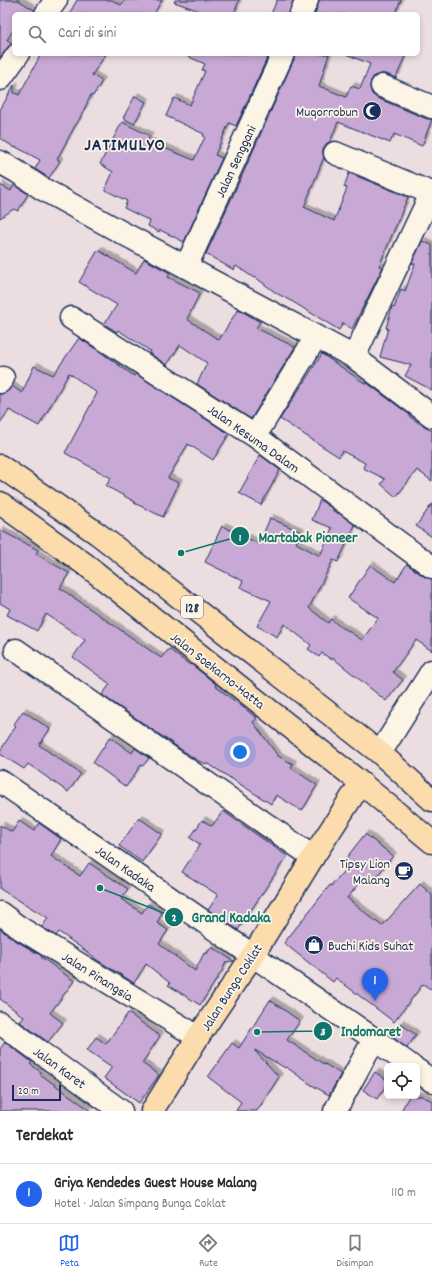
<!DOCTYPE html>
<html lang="id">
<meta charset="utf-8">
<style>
:root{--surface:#fff;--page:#f7f7f7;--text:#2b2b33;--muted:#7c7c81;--line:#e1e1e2;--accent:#2563eb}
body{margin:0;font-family:Dekko,sans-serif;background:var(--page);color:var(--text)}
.controls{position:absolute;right:12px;bottom:12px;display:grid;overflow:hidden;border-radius:6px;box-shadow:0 2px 6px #0003}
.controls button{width:36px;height:36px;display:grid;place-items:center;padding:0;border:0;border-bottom:1px solid var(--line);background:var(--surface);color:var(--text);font:20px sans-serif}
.scale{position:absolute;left:12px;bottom:10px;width:49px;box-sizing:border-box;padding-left:4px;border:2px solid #1b2f5e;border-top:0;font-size:11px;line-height:14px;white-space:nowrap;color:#1b2f5e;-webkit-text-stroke:3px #fcf5e5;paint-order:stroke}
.you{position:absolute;left:240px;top:752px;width:14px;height:14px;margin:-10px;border:3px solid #fff;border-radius:50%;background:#1a73e8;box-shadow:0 0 0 6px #1a73e833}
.badge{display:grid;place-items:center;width:26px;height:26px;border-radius:50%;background:var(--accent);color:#fff;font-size:13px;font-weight:700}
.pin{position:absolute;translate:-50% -33px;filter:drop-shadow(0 1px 2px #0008)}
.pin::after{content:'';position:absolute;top:21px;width:14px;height:12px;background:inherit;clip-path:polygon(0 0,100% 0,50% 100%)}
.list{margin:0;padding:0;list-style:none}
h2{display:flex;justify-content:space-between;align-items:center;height:52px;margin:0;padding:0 16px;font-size:17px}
h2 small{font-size:13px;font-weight:400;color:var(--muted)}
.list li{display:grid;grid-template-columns:26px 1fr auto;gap:12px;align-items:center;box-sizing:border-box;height:60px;padding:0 16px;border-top:1px solid var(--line)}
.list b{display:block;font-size:15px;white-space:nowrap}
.list p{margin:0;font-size:13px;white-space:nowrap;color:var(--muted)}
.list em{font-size:13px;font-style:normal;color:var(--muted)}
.icon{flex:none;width:22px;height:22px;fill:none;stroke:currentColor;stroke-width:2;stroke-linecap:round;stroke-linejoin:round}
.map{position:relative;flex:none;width:432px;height:1111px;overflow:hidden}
.search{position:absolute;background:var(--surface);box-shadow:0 2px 6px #0003;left:12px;right:12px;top:12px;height:44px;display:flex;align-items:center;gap:10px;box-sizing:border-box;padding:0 14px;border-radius:6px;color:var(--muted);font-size:15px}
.sheet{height:112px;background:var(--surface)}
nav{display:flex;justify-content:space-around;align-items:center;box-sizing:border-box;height:56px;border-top:1px solid var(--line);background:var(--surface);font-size:11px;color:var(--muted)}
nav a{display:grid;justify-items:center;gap:2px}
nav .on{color:var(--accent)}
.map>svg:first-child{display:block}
.building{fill:#c8a8d4;stroke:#1b2f5e;filter:url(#shadow)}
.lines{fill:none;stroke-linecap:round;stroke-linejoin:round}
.minor-casing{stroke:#1b2f5e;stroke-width:25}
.major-casing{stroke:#1b2f5e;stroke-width:25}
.minor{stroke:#fcf5e5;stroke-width:22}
.major{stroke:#fcdcac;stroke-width:22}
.labels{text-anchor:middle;stroke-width:3.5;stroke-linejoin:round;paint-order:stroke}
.shield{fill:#fcf5e5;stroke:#5e6a86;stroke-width:1}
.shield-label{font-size:13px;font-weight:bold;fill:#1b2f5e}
.poi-label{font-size:14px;fill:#1b2f5e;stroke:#fcf5e5;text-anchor:end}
.street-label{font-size:14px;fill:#1b2f5e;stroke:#fcf5e5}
.district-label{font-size:18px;font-weight:bold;letter-spacing:1px;fill:#1b2f5e;stroke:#fcf5e5}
.leader{fill:none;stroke:#0f766e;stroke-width:1.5}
.callout-dot{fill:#0f766e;stroke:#fcf5e5;stroke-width:1.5}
.mark-label{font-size:12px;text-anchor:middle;font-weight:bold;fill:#fff}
.callout-label{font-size:15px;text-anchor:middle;font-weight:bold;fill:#0f766e;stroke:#fcf5e5;stroke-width:3.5;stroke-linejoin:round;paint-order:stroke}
</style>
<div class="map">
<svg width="432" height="1111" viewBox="0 0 432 1111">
<defs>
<filter id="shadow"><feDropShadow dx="3.5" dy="-3.5" stdDeviation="0" flood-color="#0004"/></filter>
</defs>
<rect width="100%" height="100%" fill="#ecdee0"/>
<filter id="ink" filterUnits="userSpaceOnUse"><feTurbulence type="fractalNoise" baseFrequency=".025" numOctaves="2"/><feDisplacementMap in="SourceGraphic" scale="8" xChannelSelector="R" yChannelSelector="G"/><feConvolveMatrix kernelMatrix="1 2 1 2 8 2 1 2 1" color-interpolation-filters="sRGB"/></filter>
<g filter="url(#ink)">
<!-- building -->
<path class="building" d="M0,0h18l16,10v4h-20v15l-7,11 5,3 -4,4 -8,11z
M77,0h35l9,5 4,-5h37l-8,14h-85z
M175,0h64l-5,14h-26l-34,-12z
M277,0h16l-4,14h-18z
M319,0h82l-6,14h-80z
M41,54h65l-14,21 10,6 -9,15 -2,-1 -14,29h-1l-19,35 3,2 -11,17 -14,-9 5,-9 -24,-13 -1,1 -15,-10v-28l14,-25v9l1,-1 4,2z
M182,54h87l-33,72 -7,-3 -14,32 7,3 -38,84 -24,-12 -1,2 -11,-6 2,-5 -26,-13 3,-7 -22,-11 8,-18 -13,-8 22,-42 28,14 -3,5 47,19 11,-23 -2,-1 1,-2 -38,-18 8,-18 16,7 15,-34 -3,-1 3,-6z
M295,54h34l-10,32 27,11 5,-11 9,3 10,-25 -24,-10h60l-10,24 -10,-4h-6l-6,2 -3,5 -1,7 2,6 5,4 50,21h5l-10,27 -28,-12 -4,9 -52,-21 -8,20 -3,1 -4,6v5l1,3 -20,50 30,14 13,-33 -3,-1 5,-14 59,24 -29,69 4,1 -31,62 -9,-6 -4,7 -46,-28 -17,-9 -21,-16 -1,1 -18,-12 -2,4 -28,-16 39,-85 49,-110z
M135,96l11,6 -12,22 -11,-6z
M0,185l11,6 3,-6 14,9 -10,17 -4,-2 -14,9z
M422,241l10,4v145l-27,-14 6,-11 -31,-8 8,-29h-2l6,-21 2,1 7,-19 4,2 10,-27 -3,-1z
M98,250l38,23 8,-14 26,14 -2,4 32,16 -13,26 32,21 19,-31 22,13 -4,6 39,19 -44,72 -54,-35 10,-21 -27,-18 -13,20 -18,-12 1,-2 -32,-21 -1,2 -13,-8 13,-19 -38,-23z
M79,338l23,15 32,23 2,-2 93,60 -16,26 -25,-16 -20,34 11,5 -16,34 -29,-14 1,-1 -29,-16 5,-8 -46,-25 32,-60 -28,-20 -30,53 -30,-16 -9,13v-29l5,-1 7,-7 10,7 12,-27 19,9z
M322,354l44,30 1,-1 43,32v2l22,14v50l-15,-11 -21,27 -15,-13 4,-5 -22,-11 2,-5 -23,-12 -3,6 -59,-38z
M260,455l20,15 -19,35 -22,-12z
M320,500l13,9v2l7,3 15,11 -17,37 -5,-2 -24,48 19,15 3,-4 12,10 1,-1 18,12 16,-22 -30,-20 22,-33 25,17 12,-18 18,13 7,2v72l-16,-11 -23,32 10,8 -17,21 -53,-43 -1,2 -10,-7 -3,4 -11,-8 3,-4 -27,-21 -7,13 -20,-11 14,-25 -31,-14 3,-6 -38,-19 17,-36 37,18 11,-26 31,14 -5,11 24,13 12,-28 -20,-8z
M432,504v33l-16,-11z
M0,530l38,20 -2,4 33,19 -9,15 101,70 8,-9 10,8 11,8 1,-1 25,20 -1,2 42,32 -4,4 25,34 15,8 -2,4 26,17 -15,26 -26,-16 -5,9 -61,-39 -12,-4 -96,-66 8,-11 -37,-27 12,-17 -39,-26 -9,17 -30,-16 3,-6 -10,-6z
M23,711l27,18 -11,16 42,29 -13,18 -40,-28 -4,5 -24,-15v-3l16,-25 -2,-2z
M110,737l22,16 3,-5 14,10 -6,8 -2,-1 -15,22 -33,-24z
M223,811l64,45 -49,74 -30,-20 10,-15 -36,-23 18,-28 -10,-6 12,-18 10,6z
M139,818l23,16 -20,28 -23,-16z
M19,821l15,10 5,-8 22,16 -10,17 29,20 9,-13 39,26 -7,10 21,14 6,-9 14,9 -5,10 11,7 -9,14 36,27 9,-18 3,1 4,-7 23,14 -8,1 -4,9 -22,34 -32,-20 2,-2 -24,-19 -12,19 -40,-25v-1l-35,-25 -3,4 -14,-9 6,-9 -48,-29v-64l12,7z
M365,834l28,22 -22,28 -7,-6 -17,20 35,28 38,-42 12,11v95l-9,-6 -29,38 -58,-44 -3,4 -49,-39 46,-58 1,1 17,-20 -5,-4z
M0,929l13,10 29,17 -1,1 33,24 -24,32 13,10 -15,19 -28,-20 4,-5 -24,-18z
M270,1000l30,21 -13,19 38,25v-1l16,10 -12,21 -19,-11 -24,-17 -1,1 -30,-18v1l24,26 -22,34h-21l5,-9 -33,-25 24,-34 7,5z
M128,1013l32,23 -18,27 17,12 -20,28 -35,-25 8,-11 -25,-17 9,-13 10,7z
M400,1023l16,12 -9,13 -16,-12z
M5,1042l27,20 -2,2 11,8 -1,2 51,37h-91v-62z
M375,1072l12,8v4l-10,15 -14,-9z
M409,1096h13l10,5v10h-31z"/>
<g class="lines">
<defs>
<path id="minor" d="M46,14l10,-14
M301,14l6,-14
M0,79l18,-25
M382,86l50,21
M335,153l96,40
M0,162l16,9 25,17 78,43 235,126 78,59
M186,267l97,-213
M71,318l184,118 177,131
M354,357l78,-165
M0,382l3,-4
M255,436l61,-99
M16,650l297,207
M380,753l52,-82
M0,781l374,258 37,27
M0,913l20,15 178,109
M0,1023l121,88
M417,1070l15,11
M335,1111l39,-72"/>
<path id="major" d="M0,466l98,68 282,219 52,47
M0,503l86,62 275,218 71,59
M152,1111l46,-74 55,-82 60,-98 48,-74"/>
</defs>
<!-- minor casing -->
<use href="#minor" class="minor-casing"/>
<!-- major casing -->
<use href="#major" class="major-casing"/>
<!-- minor -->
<use href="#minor" class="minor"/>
<!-- major -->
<use href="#major" class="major"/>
</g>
</g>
<!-- icons -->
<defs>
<symbol id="mosque-disc" viewBox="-11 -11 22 22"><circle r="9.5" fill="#1b2f5e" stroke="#fcf5e5"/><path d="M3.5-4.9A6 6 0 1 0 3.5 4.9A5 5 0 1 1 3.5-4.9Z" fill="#fff"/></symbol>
<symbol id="cafe-disc" viewBox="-11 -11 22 22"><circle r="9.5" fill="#1b2f5e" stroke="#fcf5e5"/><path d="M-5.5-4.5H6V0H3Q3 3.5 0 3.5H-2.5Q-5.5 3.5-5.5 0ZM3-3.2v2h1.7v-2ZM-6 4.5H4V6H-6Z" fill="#fff"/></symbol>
<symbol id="shop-disc" viewBox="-11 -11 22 22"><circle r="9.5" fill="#1b2f5e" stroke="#fcf5e5"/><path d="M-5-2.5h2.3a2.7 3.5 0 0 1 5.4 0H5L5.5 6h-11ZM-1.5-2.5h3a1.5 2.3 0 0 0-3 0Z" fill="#fff"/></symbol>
</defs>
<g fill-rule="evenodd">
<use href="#mosque-disc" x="361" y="100" width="22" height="22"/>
<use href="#cafe-disc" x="393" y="860" width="22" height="22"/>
<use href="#shop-disc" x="303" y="934" width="22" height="22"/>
</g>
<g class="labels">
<!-- shield labels -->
<rect class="shield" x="181" y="596" width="22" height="22" rx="3"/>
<g class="shield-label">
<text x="192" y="612">128</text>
</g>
<!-- poi labels -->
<g class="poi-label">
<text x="358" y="116">Muqorrobun</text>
<text x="390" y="868">Tipsy Lion<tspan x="390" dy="16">Malang</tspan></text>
<text x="328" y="950" text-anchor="start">Buchi Kids Suhat</text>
</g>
<!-- street labels -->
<g class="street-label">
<text transform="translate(235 161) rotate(-65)" y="5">Jalan Senggani</text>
<text transform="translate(254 438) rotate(35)" y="5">Jalan Kesuma Dalam</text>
<text transform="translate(218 670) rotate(38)" y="5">Jalan Soekarno-Hatta</text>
<text transform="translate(126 868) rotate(35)" y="5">Jalan Kadaka</text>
<text transform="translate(98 976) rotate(32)" y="5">Jalan Pinangsia</text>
<text transform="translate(231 987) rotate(-57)" y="5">Jalan Bunga Coklat</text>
<text transform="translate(60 1067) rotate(36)" y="5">Jalan Karet</text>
</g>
<!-- district labels -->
<g class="district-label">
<text x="125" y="150">JATIMULYO</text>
</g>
</g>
<!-- callouts -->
<path class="leader" d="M181 553L240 536M100 888L174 917M257 1032L323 1031"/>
<g class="callout-dot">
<circle cx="181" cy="553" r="4"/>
<circle cx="100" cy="888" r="4"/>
<circle cx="257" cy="1032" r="4"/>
<circle cx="240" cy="536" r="10"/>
<circle cx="174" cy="917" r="10"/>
<circle cx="323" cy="1031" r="10"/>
</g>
<g class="mark-label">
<text x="240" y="541">1</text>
<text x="174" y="921">2</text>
<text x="323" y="1035">3</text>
</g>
<g class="callout-label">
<text x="308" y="542">Martabak Pioneer</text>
<text x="231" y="922">Grand Kadaka</text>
<text x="371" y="1036">Indomaret</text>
</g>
</svg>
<div class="controls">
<button><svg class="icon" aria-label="locate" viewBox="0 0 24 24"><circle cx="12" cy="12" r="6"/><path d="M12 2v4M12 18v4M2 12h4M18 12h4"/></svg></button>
</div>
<div class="scale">20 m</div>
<div class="you"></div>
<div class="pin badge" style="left:375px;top:1001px">1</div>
<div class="search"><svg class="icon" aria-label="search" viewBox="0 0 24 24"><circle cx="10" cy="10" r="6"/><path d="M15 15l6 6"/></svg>Cari di sini</div>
</div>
<section class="sheet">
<h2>Terdekat<small></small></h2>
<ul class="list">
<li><span class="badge">1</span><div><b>Griya Kendedes Guest House Malang</b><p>Hotel · Jalan Simpang Bunga Coklat</p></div><em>110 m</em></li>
</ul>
</section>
<nav>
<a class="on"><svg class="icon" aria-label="map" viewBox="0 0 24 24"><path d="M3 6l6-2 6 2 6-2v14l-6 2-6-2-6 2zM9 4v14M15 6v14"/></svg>Peta</a>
<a><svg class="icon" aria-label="directions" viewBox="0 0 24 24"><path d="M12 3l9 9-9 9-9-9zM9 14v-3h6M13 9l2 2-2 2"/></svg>Rute</a>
<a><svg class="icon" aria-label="saved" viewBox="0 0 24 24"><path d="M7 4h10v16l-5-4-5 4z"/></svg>Disimpan</a>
</nav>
